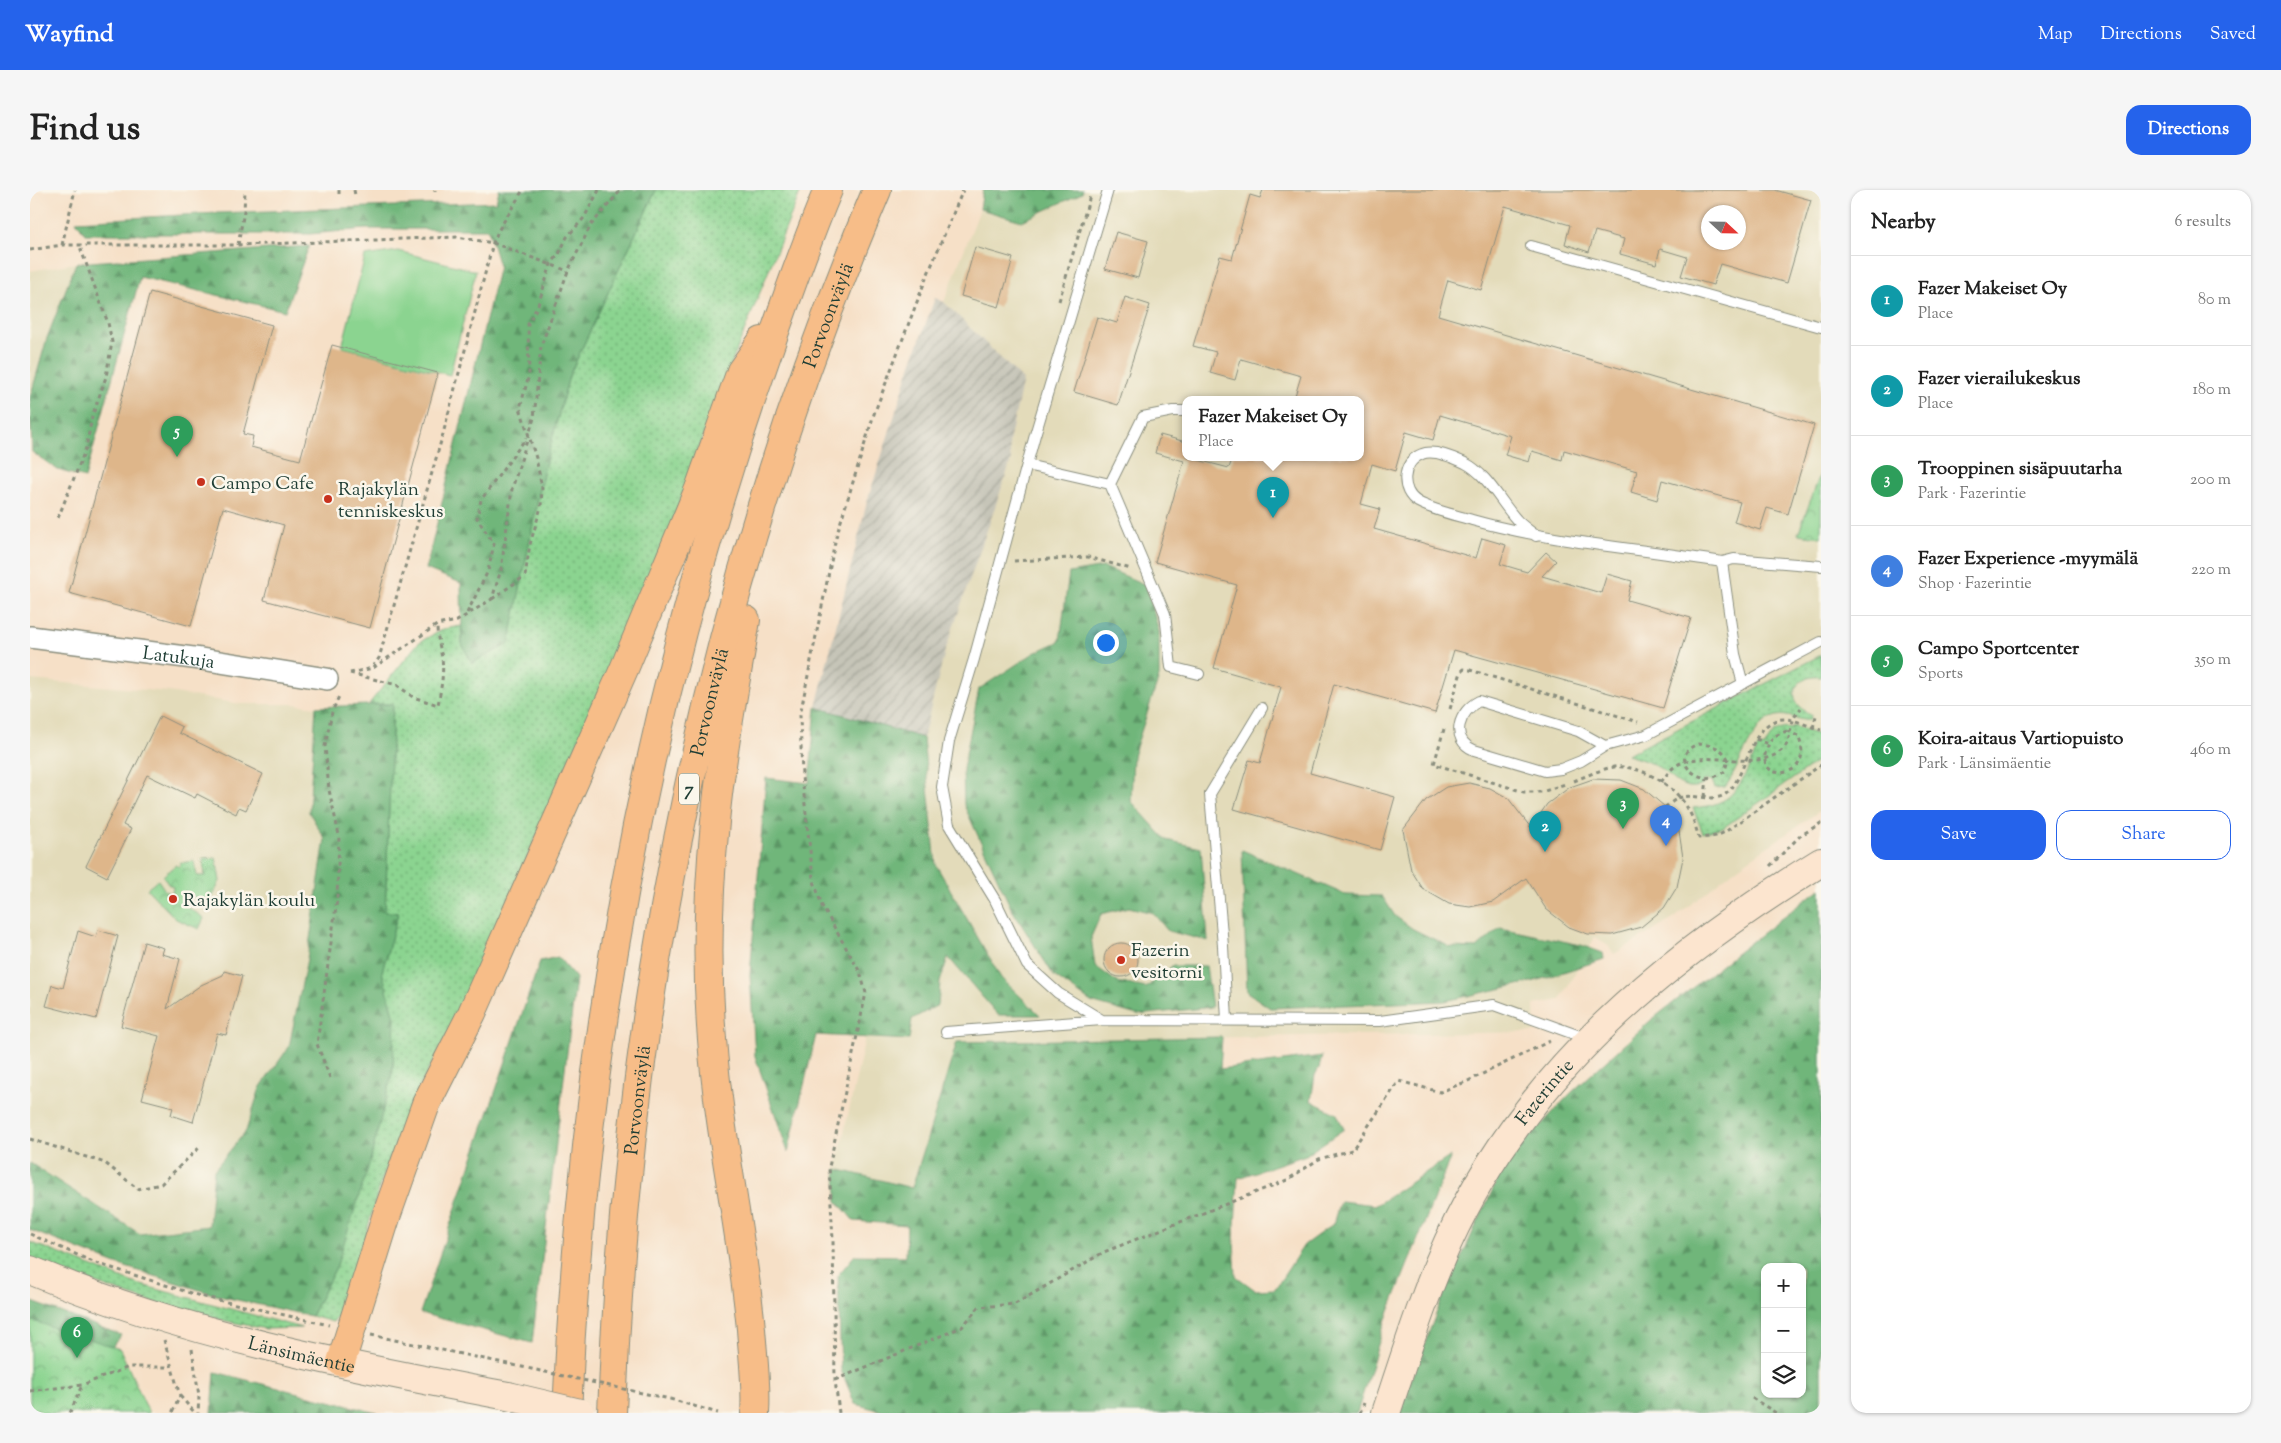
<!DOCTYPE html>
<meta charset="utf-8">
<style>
:root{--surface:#fff;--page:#f6f6f6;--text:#222;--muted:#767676;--line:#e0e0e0;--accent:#2563eb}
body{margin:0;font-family:"Sorts Mill Goudy",serif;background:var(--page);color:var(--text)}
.controls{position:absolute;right:15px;bottom:15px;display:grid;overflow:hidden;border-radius:10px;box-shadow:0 1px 4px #0004}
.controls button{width:45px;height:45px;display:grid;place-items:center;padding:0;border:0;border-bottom:1px solid var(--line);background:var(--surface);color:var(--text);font:25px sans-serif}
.compass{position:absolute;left:1671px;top:15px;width:45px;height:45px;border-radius:50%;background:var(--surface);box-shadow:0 1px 4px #0004;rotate:112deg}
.you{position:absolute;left:1075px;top:452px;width:18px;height:18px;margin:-12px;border:4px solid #fff;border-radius:50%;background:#1a73e8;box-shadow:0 0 0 8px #1a73e833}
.badge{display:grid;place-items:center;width:32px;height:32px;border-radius:50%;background:var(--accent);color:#fff;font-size:16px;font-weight:700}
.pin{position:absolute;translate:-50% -41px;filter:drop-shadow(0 1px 2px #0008)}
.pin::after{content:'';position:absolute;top:26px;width:18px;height:15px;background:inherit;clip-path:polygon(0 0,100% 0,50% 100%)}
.popup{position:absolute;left:1152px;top:206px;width:182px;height:65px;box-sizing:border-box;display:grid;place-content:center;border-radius:10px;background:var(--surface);filter:drop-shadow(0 1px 4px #0005);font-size:16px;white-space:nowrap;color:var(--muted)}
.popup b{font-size:19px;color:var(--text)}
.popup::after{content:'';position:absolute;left:50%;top:100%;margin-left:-10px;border:10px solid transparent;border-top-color:var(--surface)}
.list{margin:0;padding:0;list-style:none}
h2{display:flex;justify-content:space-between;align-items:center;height:65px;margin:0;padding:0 20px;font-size:21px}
h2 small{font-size:16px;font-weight:400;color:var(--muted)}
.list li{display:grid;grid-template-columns:32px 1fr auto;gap:15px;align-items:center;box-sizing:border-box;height:90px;padding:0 20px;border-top:1px solid var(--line)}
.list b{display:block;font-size:19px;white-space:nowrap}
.list p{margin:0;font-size:16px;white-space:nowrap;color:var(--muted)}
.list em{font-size:16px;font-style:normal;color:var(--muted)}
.actions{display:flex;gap:10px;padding:15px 20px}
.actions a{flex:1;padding:11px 0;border:1px solid var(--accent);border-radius:15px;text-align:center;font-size:18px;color:var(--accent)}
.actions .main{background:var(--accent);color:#fff}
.icon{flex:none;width:28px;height:28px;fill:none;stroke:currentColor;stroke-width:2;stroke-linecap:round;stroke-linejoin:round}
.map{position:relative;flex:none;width:1791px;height:1223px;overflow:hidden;border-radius:15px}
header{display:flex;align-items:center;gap:30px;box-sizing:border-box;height:70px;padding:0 25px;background:var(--accent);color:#fff}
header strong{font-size:24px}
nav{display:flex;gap:28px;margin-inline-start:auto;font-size:18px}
.intro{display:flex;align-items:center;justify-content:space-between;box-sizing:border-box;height:120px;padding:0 30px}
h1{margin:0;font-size:35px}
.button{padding:12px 22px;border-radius:15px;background:var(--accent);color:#fff;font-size:18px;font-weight:700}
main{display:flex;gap:30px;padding:0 30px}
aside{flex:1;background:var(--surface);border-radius:15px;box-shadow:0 1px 4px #0004}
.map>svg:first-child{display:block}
.built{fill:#e3dbba;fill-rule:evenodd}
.industrial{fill:url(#industrial-furrows)}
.grass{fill:url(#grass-dots);stroke:#558862}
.forest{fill:url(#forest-firs);stroke:#487a57;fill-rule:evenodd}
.park{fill:url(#park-crowns);stroke:#558862}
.pitch{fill:#8bd490;stroke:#558862}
.building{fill:#deb68a;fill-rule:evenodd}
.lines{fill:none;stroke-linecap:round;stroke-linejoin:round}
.lane-casing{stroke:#8a8e7e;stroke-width:12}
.street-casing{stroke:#8a8e7e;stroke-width:24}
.secondary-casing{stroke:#8a8e7e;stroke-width:30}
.highway-casing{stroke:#8a8e7e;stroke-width:30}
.path{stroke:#8a8e7e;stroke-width:3;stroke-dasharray:4 4;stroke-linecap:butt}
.lane{stroke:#fff;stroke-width:10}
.street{stroke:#fff;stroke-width:21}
.secondary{stroke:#fce5cf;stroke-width:28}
.highway{stroke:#f7bd88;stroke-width:28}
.secondary-bridge-casing{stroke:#8a8e7e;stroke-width:30;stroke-linecap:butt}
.path-bridge{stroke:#8a8e7e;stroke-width:3;stroke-dasharray:4 4;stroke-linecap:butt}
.secondary-bridge{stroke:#fce5cf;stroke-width:28}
.poi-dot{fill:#c8321e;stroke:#fbf7ec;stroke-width:2}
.labels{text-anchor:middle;stroke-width:5;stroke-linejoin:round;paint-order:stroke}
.shield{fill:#fbf7ec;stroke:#61756b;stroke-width:1}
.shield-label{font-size:18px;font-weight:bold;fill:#1f3d34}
.street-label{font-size:19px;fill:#1f3d34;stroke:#fbf7ec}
.poi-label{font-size:19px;fill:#1f3d34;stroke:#fbf7ec;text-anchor:start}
</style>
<header>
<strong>Wayfind</strong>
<nav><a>Map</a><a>Directions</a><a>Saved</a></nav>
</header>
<div class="intro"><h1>Find us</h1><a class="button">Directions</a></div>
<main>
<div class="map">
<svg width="1791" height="1223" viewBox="0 0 1791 1223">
<defs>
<pattern id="industrial-furrows" width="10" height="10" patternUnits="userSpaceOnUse" patternTransform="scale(1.25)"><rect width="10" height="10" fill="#c6c5b8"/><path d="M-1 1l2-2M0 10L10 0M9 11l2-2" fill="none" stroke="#a0a196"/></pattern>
<pattern id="grass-dots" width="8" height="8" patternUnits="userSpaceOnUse" patternTransform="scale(1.25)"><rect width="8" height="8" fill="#8bd490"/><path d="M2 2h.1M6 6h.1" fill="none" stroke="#71ad76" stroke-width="1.8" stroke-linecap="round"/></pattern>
<pattern id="forest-firs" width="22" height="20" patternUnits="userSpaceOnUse" patternTransform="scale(1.25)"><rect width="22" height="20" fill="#70b67a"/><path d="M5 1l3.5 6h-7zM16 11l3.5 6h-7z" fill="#5b9565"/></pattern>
<pattern id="park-crowns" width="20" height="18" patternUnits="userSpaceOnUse" patternTransform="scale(1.25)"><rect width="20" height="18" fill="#8bd490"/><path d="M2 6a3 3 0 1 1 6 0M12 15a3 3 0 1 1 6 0" fill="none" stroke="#71ad76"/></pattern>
</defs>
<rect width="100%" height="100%" fill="#fbf7ec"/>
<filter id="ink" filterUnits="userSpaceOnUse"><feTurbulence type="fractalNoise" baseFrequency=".02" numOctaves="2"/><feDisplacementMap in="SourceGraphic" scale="10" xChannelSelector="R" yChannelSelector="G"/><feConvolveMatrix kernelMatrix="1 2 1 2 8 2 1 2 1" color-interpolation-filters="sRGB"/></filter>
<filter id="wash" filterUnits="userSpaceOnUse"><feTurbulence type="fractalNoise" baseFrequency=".0096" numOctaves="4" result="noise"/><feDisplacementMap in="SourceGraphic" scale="20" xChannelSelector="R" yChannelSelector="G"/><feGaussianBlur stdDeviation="1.12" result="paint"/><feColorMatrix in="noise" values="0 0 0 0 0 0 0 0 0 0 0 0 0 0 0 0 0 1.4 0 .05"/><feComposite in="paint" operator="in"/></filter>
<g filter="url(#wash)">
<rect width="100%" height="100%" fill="#f6e0c7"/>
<!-- built -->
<path class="built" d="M1053,0h738v620l-83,57 -68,54 -56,33 -7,-10 -12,-7 -35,63 -26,5 1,27 -578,10 -45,146 -76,-19 42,-189 -11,-29 78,-300 66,-190 -2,-18 14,-63 -79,-78 36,-93 42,12 60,-28zM1678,22h30v30h-30zM1156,209h174v58h-174z
M46,73l-29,75 -17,60v-127z
M0,490l139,12 71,12h54l22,3 -7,105 16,27 -18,120 -18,88 -29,41 -14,43 -32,39 -5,57 -69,7 -110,-71z"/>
<!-- industrial -->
<path class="industrial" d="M905,108l9,4 79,78 -14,62 2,19 -66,190 -22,87 -107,-31 51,-205 44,-138z"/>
<!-- grass -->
<path class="grass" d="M626,0h145l-87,217 -44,122 -51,119 -158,361 -49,92 -32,84 -32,112 -6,13 -9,12 -22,-6 26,-51 58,-247 -13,-46 16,-59 -13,-1 8,-208h-24l49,-61 25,-14 18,-3 1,18 10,19 37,-20 35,-174 25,-93z
M1791,465v22c-17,-2 -31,8 -25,25l10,11 5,2 -1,5c-9,2 -22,-7 -34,-4 -25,7 -35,51 -51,71l-10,1 -3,-8 -9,1 -2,5c-20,5 -27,-8 -41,-18 -10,-6 -22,-10 -33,-13z
M1763,536l28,10v23l-97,68 -21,6 -10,-25c9,-1 19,-2 27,-6 20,-8 29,-37 38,-54l7,-1c6,-12 12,-21 27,-18z
M0,1052l104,41 168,45 -36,1 -40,-8 -85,-22 -111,-39z"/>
<!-- forest -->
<path class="forest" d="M469,0h157l-87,186 -25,93 -35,175 -37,19 -10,-19 -1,-61 -35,-14 73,-303 -11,-37h-122l-56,5h-225l-9,-13 142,-8 278,-11z
M953,0h100l-1,3 -60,28 -42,-12z
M279,56l-24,65 -145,-34 -55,201 -27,-8 -26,-18 -2,-54 17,-60 29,-75z
M1074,377l42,18 13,47v45l-26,79 -2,45 35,39 35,8 7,93 -40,-10 -15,-18 -24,-6 -28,7 -10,23 4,29 22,16 29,6 26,-22h34l6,41 -75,8 -46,-13 -37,-26 -43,-68 -47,-103 -1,-36 16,-80 55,-36 26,-12 9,-68z
M363,514l-8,208 13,1 -16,59 13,46 -2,52 -23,91 -33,104 -26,51 -92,-20 -103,-32 -86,-34v-67l110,71 69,-8 5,-56 32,-39 14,-43 29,-41 18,-88 18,-120 -16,-27 7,-105z
M786,517l107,31 13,127 65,113 39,37h-42l-50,-58 -8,25 -2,23 -26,14 -3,21 -93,-5 -28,117 -33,-96 -5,-81 16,-197 43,5z
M1212,660l104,45 36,1 13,20 18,13 37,18 27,1 23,-20 81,17 22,8 1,6 -69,22 -90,20 -175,7 -23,-16z
M1791,699v524h-423l43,-112 64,-138 66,-70 79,-72 160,-125zM1735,1077h37v127h-37z
M528,767l18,21 -44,365 -112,-30 120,-352z
M1192,847l-2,32 102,-13 -3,12 -4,7 -4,26 26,13 7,15 -38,26 -68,23 -4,63 2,35 19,14 20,-1 29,-44 29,-21 7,-23 36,4 75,-49 -65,163 -29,94h-468l-34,-9 -14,-34 -3,-95 17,-20 51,1 1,-31 -53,-4 -17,-20 -1,-32 76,19 45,-146z
M0,1111l91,34 -16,21 -75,-15z
M185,1182l162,41h-165z"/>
<!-- park -->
<path class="park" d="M1791,282v65l-23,-3z
M186,668l4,23 -11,23 -16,-8 -9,1 -2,3 2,5 20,13 -5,11 -23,-10 -29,-30 11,-9 8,12 6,1 1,-6 -5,-3 -5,-8 13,-11 3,2 2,-4 13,-2 3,15h8l-2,-17z
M0,1130l90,29 29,64h-119z"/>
<!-- pitch -->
<path class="pitch" d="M368,61l78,20 -26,104 -108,-28 23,-91z"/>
<g id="blocks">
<!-- building -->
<path class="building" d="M1233,0h512l36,10 -24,83 -67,-19 -7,21 -32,-9 6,-19 -27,-8 -4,15 -36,-10 4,-15 -29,-8 -6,21 -24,-8 5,-19 -65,-19 -24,84 -33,-10 -10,35 376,110 -26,89 -21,-6 -7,22 -26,-8 6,-20 -78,-22 -5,20 -26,-8 6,-21 -73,-21 -2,10 -30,-9 -3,11 -24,-7 6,-19 -71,-21 -7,25 -27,-8 -11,39 -23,-7 -11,40 19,5 -6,20 102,29 6,-20 24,7 -6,19 27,8 19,-20 10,9 -14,15 59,17 6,-19 25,7 -5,19 64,18 -28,90 -209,-58 -19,63 -101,-29 -24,89 85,24 -15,53 -146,-41 15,-49 11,3 21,-76 -67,-19 23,-83 -82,-23 29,-101 -29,-8 5,-18 26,7v15l43,11 4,-11h127v-58h-66l7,-23 -60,-17 -6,21 -25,-7 6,-21 -23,-6 27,-90 12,3 18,-64 10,3zM1678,22h30v30h-30z
M1086,42l32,9 -10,37 -33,-9z
M945,57l38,11 -14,49 -38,-11z
M120,102l122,33 -29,109 10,2 -2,11 49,13 32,-115 106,28 -68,255 -106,-28 20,-75 -61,-17 -32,118 -122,-33z
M1095,107l25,8 -32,100 -44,-13 23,-75 20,6z
M130,526l22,11 -3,6 84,41 -17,36 -7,-3 -3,7 -39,-20 -2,4 -48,-23 -24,50 8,4 -24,48 -21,-11z
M1563,589l28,1 23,9 21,18 14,24 4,27 -6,29 -13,21 -23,19 -29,8 -24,-1 -19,-7 -23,-18 -20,-31 -33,24 -23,5 -21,-3 -26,-15 -12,-19 -8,-40 23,-30 20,-13 23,-4 21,5 18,10 23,30 16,-24 23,-17z
M68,740l20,6 -22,83 -50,-13 6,-21 11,3 15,-57 18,6z
M114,752l20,6 -2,6 18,5 -13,50 34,-24 22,-10 1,-4 18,5 -16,59 -9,-2 -24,89 -22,-7 2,-8 -31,-8 17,-63 -38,-10z
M1074 770a17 17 0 1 1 34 0a17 17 0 1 1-34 0Z"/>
</g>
</g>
<g filter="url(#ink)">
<use href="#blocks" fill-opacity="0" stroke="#8a8e7e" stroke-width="1"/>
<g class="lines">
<defs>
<path id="lane" d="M1501,56l290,81
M997,275l83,19 33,-67 30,-6h13
M1080,294l55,130 6,53 28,7
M1506,346c-7,-6 -15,-11 -20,-17 -16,-18 -29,-45 -51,-56 -11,-5 -31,-14 -43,-9 -21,8 -22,38 -4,48 17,9 37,13 54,18 82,23 167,28 250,42l12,-3 87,7
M1692,372l13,92 8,30
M1575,556l-27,-15 -99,-30c-20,10 -30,38 -5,49l71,21 16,-2 20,-8 24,-15 41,-11 175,-93
M1072,830l-44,-27 -31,-28 -32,-65 -46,-75 -7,-38 7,-46 25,-82 61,-224 73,-245
M1197,830l-4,-74 -13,-152 52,-86
M916,842l156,-12 278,1 114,-16 94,34"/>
<g id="street">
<path id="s1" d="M0,447l171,22 126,20"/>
</g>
<g id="secondary">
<path id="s2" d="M0,1080c152,64 317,96 478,126"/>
<path id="s3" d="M1356,1223c19,-57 37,-116 62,-171 77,-169 218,-285 373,-380"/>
</g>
<g id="highway">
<path d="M716,430c-11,67 -25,135 -31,202 -7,72 -9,145 -3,217 7,97 30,193 39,290 2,28 6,56 4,84"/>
<path d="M311,1172l46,-148 39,-110 46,-91 152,-344 75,-180 42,-118 21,-30"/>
<path d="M537,1223c14,-350 76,-696 189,-1027 23,-66 45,-132 72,-196"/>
<path id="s4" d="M582,1223c14,-418 101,-838 265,-1223"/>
</g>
</defs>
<!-- lane casing -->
<use href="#lane" class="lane-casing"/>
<!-- street casing -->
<use href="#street" class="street-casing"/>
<!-- secondary casing -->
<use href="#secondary" class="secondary-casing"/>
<!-- highway casing -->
<use href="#highway" class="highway-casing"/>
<!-- path -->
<path class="path" d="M309,0v7
M324,0l1,5
M405,0v2
M32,55l13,-55
M208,55l6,-34 1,-21
M0,60l32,-5h176l219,-8 36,6 75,28
M1029,111l31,-105
M28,328l28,-70 6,-31 14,-40 6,-35 -4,-19 -29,-79
M984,371l74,-4 43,12
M462,409l33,-23 5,-32 11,-37 1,-19 -6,-30 -16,-50 9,-33 -1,-51 10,-19 13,-41 8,-10 8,-17 17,-19 15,-28
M437,423l21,-42 6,-27 -17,-26 4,-18 45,-62
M343,477l6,-9 64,-224 50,-191 5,-12 25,-41
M320,483l23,-5 64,-43 20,-4 35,-22 9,-29 11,-81 22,-71 7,-72 27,-75 23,-46 30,-35
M320,483l47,12 16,12 25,8c3,-17 7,-35 3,-52 -2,-11 -4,-16 -4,-28
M1420,519l11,-37 3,-3 6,1 168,52
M1783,538l3,-12
M1414,539l-10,35 90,28h18l23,-8
M1757,541l11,5c22,49 -60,49 -24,0z
M1726,549l13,5
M1668,554c13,1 24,3 30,15l-3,12c-25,21 -60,-15 -27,-27z
M1544,591c12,-5 27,-12 40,-14 26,-3 62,19 74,42 5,9 8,19 11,29l17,-2 9,-4 96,-67
M1631,592c5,-6 9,-13 16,-17 30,-17 79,8 105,-15 9,-8 7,-19 11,-29 1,-5 5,-9 8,-13
M1675,607l2,-19
M1635,617c5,-3 11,-9 17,-10 13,-3 30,5 42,-2 23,-13 24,-75 60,-76 12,0 25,8 37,11
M1740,676l30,-30 21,-13
M300,888l-13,-34 20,-145 2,-64 -10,-45 -4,-44 7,-34 8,-18
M0,949l75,24 33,26 23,-5 38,-36
M0,1044l63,28 107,34 129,29
M341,1145l142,30
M134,1150l16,56 -8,17
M162,1159l7,47 -1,17
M805,1190l127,-53 17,-20 36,-3 89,-52 183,-72 32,-21 33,-9 47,-69 41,11 28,-11 82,-40
M0,1201l52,-6 47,-18h41
M150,1206l15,17
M1722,1208l24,15
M640,1209l48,14
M40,1223l12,-28
M809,1223l-4,-33 -2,-140 -4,-73 37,-174 -6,-21 -38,-66 -9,-28 -11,-101 -2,-62 36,-178 38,-123 51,-133 38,-91
M1330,1223l4,-10"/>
<!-- lane -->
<use href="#lane" class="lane"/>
<!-- street -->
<use href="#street" class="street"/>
<!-- secondary -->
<use href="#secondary" class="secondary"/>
<!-- highway -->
<use href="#highway" class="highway"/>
<defs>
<path id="secondary-bridge" d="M478,1206l72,17"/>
</defs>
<!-- secondary-bridge casing -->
<use href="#secondary-bridge" class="secondary-bridge-casing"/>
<!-- path-bridge -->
<path class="path-bridge" d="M483,1175l157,34"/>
<!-- secondary-bridge -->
<use href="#secondary-bridge" class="secondary-bridge"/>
</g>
</g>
<!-- markers -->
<g class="poi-dot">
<circle cx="171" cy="292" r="5"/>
<circle cx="298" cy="309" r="5"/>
<circle cx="143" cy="709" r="5"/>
<circle cx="1091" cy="770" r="5"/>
</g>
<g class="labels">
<!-- shield labels -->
<rect class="shield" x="649" y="583.5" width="20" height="31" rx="4"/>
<g class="shield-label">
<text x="659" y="605">7</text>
</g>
<!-- street labels -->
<g class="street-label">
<text dy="7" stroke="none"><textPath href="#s4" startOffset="1124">Porvoonväylä</textPath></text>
<text dy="7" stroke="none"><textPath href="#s1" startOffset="150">Latukuja</textPath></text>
<text dy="7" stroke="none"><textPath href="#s4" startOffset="719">Porvoonväylä</textPath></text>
<text dy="7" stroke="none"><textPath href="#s3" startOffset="361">Fazerintie</textPath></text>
<text dy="7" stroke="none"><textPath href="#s4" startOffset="314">Porvoonväylä</textPath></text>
<text dy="7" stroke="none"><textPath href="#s2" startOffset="285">Länsimäentie</textPath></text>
</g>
<!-- poi labels -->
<g class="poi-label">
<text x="181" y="299">Campo Cafe</text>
<text x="308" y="305">Rajakylän<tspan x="308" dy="22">tenniskeskus</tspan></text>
<text x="153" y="716">Rajakylän koulu</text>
<text x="1101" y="766">Fazerin<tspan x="1101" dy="22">vesitorni</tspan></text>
</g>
</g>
</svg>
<div class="controls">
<button>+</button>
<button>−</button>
<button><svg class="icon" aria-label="layers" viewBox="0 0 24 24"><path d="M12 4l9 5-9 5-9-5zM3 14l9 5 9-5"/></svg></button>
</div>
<svg class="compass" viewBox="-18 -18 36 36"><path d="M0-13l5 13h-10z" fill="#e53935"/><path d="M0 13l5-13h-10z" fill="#767676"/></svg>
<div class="you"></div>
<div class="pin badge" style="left:1243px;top:328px;background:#0f9aa8">1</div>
<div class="popup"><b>Fazer Makeiset Oy</b>Place</div>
<div class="pin badge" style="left:1515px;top:662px;background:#0f9aa8">2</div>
<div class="pin badge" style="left:1593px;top:639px;background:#2e9e5b">3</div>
<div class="pin badge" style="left:1636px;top:656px;background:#3f7fe0">4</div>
<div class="pin badge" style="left:147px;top:267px;background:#2e9e5b">5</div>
<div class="pin badge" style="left:47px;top:1168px;background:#2e9e5b">6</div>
</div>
<aside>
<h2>Nearby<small>6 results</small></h2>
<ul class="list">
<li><span class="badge" style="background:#0f9aa8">1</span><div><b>Fazer Makeiset Oy</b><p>Place</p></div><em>80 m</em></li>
<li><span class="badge" style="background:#0f9aa8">2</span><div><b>Fazer vierailukeskus</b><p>Place</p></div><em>180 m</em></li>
<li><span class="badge" style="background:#2e9e5b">3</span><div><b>Trooppinen sisäpuutarha</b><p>Park · Fazerintie</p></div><em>200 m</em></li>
<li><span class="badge" style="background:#3f7fe0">4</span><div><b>Fazer Experience -myymälä</b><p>Shop · Fazerintie</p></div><em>220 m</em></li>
<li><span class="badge" style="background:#2e9e5b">5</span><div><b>Campo Sportcenter</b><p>Sports</p></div><em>350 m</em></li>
<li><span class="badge" style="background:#2e9e5b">6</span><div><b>Koira-aitaus Vartiopuisto</b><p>Park · Länsimäentie</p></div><em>460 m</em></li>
</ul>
<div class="actions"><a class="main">Save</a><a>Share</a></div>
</aside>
</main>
